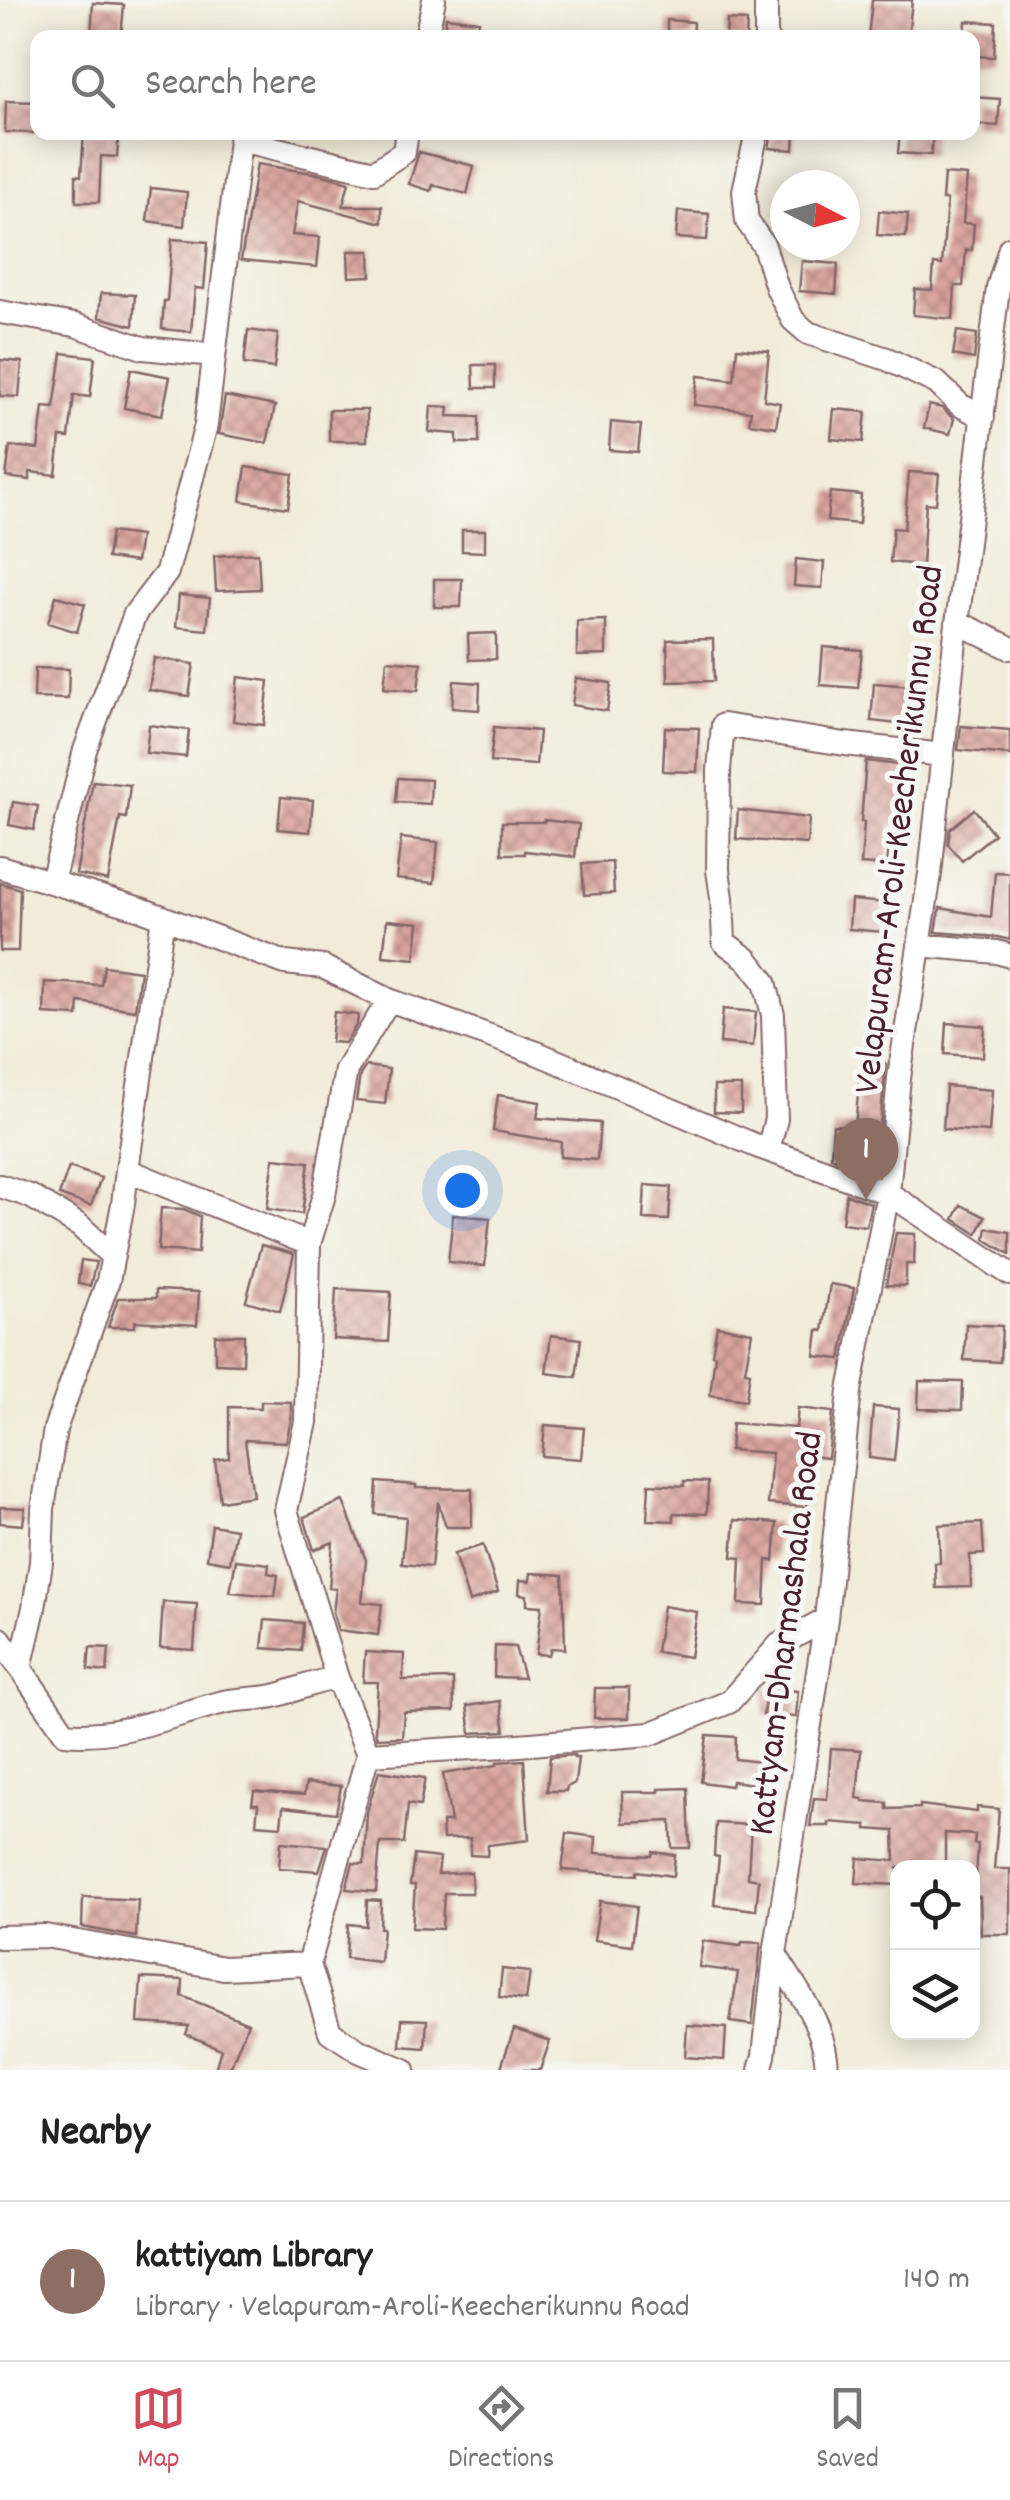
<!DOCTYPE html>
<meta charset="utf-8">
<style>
:root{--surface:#fff;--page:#f2f2f2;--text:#222;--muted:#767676;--line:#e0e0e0;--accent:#d1495b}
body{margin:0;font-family:Dekko,sans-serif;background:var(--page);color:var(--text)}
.controls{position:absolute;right:30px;bottom:30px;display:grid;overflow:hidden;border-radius:20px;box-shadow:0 5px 25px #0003}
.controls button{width:90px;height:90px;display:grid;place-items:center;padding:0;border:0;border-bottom:2px solid var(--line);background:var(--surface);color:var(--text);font:50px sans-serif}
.compass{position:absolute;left:770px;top:170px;width:90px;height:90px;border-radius:50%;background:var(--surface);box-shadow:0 5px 25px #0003;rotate:96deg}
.you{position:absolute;left:462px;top:1190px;width:35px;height:35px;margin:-25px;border:8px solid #fff;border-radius:50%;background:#1a73e8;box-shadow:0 0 0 15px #1a73e833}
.badge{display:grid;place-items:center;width:65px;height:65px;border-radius:50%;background:var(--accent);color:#fff;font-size:32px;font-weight:700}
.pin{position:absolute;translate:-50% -82px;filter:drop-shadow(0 2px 5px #0008)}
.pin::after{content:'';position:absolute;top:52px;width:35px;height:30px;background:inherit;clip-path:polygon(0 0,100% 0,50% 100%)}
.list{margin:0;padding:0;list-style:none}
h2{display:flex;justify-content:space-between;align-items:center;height:130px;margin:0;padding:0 40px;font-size:42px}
h2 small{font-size:32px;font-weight:400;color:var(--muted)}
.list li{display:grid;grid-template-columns:65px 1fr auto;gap:30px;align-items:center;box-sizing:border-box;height:160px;padding:0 40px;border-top:2px solid var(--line)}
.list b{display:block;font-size:38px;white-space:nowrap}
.list p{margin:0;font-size:32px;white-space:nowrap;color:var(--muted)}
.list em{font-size:32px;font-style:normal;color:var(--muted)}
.icon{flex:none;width:55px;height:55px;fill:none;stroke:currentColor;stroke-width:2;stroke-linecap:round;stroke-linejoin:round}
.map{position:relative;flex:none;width:1010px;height:2070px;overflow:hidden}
.search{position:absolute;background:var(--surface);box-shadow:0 5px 25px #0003;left:30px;right:30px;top:30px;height:110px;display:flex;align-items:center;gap:25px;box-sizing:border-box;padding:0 35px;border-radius:20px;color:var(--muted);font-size:38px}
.sheet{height:290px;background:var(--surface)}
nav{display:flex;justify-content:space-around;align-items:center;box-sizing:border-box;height:140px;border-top:2px solid var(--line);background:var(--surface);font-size:28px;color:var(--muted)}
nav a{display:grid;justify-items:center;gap:5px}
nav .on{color:var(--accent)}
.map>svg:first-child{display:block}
.building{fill:url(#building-cross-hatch)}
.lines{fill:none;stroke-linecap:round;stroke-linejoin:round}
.street-casing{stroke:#846668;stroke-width:26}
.street{stroke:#fff;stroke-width:22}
.labels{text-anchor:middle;stroke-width:10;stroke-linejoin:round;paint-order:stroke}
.street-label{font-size:38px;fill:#4a1f2b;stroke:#f6f6f2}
</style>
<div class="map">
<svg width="1010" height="2070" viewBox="0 0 1010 2070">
<defs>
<pattern id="building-cross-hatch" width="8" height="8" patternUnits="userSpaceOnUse" patternTransform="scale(2.5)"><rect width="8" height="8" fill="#daa49d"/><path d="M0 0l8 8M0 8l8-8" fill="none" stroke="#b38580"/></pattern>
</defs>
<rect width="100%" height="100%" fill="#f6f6f2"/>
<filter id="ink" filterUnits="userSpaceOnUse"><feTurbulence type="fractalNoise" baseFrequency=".01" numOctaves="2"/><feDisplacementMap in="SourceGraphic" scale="20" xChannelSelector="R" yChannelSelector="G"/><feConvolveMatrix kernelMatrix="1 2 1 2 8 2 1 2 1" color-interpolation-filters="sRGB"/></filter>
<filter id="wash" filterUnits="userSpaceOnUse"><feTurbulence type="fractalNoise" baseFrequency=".0048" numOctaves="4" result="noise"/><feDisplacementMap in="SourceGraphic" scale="40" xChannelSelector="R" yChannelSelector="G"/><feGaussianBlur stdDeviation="2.25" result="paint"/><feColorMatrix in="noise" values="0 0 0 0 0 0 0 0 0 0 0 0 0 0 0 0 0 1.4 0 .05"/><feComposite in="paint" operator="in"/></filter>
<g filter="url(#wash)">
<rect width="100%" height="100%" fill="#f1ebd8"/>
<g id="blocks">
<!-- building -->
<path class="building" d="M872,0h40l-4,38h-40z
M93,3l31,2 -3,33h-30z
M446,17l33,4 -2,17h-34z
M667,20l26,2 -1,16h-25z
M727,20l20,1 -1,17h-20z
M966,21l30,2 -2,34 -22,-1v-18h-7z
M972,97l28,2 -2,27 -26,-2z
M6,101l30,1 -1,31 -30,-1z
M84,132h35l-2,25 -16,-1 -2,46h-23v-27l5,1z
M772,132h23l-1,18 -25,-2z
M900,132h33l-2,23 -33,-2z
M419,152l55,14 -7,28 -34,-9 -2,6 -22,-7z
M257,164l62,10 30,8 -6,24h39v17l-84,-22 -6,34 28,2 -3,30 -76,-7z
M944,174l23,2 -4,47 11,1 -2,26h-6l-3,36h-8l-2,33 -40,-4 2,-26 17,1 2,-26 8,1 5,-65h-5z
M151,188l36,4 -3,34 -37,-5z
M678,211l31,3 -2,26 -31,-2z
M879,211l29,3 -2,23 -29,-2z
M172,239l36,3 -4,47 -9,-1 -4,44 -29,-3 2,-28h3z
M348,251h22l1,25 -22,1z
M802,261l36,3 -2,30 -37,-3z
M101,293l34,2 -2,31 -34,-9z
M248,330l30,4 -4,34 -30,-4z
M957,331l20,3 -3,25 -21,-4z
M737,348l32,3 -5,49 16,3 -4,24 -27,-4 2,-12 -57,-6 4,-29 36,4z
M62,353l33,4 -5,40 -16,-2 -5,43 -9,-1 -4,38 -26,-3v8l-24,-3 4,-31 28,3 5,-42 11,1z
M0,360l22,2 -3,35 -19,-1z
M473,365h22v23h-21z
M131,369l39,8 -8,38 -38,-7z
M225,396l50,10 -8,37 -48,-9z
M929,405l13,3 12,11 -4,15 -26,-6z
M431,406l18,1 -1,9 31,1v26h-22v-9l-28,-2z
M834,409l32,3 -3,30 -32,-3z
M329,410h38v31h-38z
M611,422l30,3 -3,27 -29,-2z
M246,467l47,7 -5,34 -47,-7z
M909,472l30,2 -3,30 -10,-1 -4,62 -32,-3 3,-34 11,1z
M830,492l31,3 -2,29 -32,-3z
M462,530h23v22l-23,-1z
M111,532l29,4 -4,26 -29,-4z
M258,553l2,36 -44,2 -2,-35z
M796,559l28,3 -2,26 -28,-2z
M434,579h28l-1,28h-27z
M179,595l31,3 -3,32 -31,-3z
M56,596l29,8 -8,28 -29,-9z
M606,620v35l-29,1v-35z
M496,633v26l-27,1 -1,-26z
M713,639l1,42 -46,1 -1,-42z
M823,647l39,3 -4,38 -38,-3z
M154,658l40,6 -5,32 -40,-6z
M387,660l34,3 -3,28 -34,-3z
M35,668l34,1 -1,30 -34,-1z
M238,677l31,4 -5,44 -31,-4z
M576,678l35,5 -4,28 -35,-6z
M454,681l26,2 -1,27 -27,-2z
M874,683l37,3 -3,39 -37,-4z
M149,725l40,5 -3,27 -40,-4z
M961,726l49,4v25l-52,-5z
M494,727l45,4 -3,34 -46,-3z
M665,727l34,1 -2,44 -34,-1z
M866,761l41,5 -7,59h-9l-4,41 -26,-2 3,-42h-3z
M398,778l33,2 -1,24 -34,-2z
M93,781l37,4 -4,33 -6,-1 -12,64 -32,-7z
M281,797l32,3 -3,32 -32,-3z
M13,802l25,4 -4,24 -25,-5z
M974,809l20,25 -32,27 -14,-17 2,-15z
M738,810l71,8 -2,26 -71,-5z
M544,820l35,4 -4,33 -50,-6v3h-23v-32h42z
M401,838l37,4 -4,41 -38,-4z
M612,862l2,31 -30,2 -2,-31z
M995,872l15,1v67l-12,-3 -62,-5 4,-24 51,9z
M0,883l20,6 -2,62h-18z
M851,900l34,3 -2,29 -34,-3z
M387,920l32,3 -4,36 -32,-3z
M104,966l36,5 -5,39 -56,-8 -1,14 -34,-2 1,-32 56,3z
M723,1009l33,3 -3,34 -33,-3z
M334,1012l24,3 -1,9 -12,19 -14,-1z
M947,1023l38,3 -2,31 -38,-3z
M861,1062l25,2 -10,101 -28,-2 -17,-6 2,-32 22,2z
M366,1066l23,3 -4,35 -29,-3 4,-26z
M714,1086h27v27l-27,-1z
M946,1086l46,4 -3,42 -46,-3z
M498,1095l42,7 -3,16 63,5 -3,37 -37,-3 1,-15 -68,-11z
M274,1158l35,4 -7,52 -35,-5z
M69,1167l32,11 -10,28 -32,-11z
M645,1185l26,2 -2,33 -26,-1z
M846,1194l25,9 -5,23 -24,-3z
M961,1205l24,12 -8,17 -23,-15z
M161,1208l23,1 16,7 -2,37 -40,-3z
M453,1215l37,3 -5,48 -37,-4z
M987,1228l23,4v22l-25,-15z
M896,1233l19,1 -1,30h-8v22l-20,-1z
M261,1245l33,9 -14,57 -34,-10z
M81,1260l15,2 -6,24 -12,-2z
M830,1284l24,4 -13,71 -26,-3 3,-26 5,1z
M336,1289l55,3 -3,50 -55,-3z
M156,1290l43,2 -2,33 -62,-4v6h-27l10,-29h38z
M966,1324l36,2 -2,36 -36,-2z
M717,1326l35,6 -7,39 5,1 -4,28 -36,-5 5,-40 -3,-1z
M215,1335h29l-1,29 -28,-1z
M551,1335l30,4 -5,38 -30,-4z
M919,1381l44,1 -1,28 -44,-1z
M261,1401l30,1v18l-5,22 -41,-2 8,56 -33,5 -5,-41 14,-2v-51l32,1z
M873,1407l26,2 -5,52 -25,-3z
M798,1408l35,4 -5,46 -17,-2 -4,51 -39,-3 4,-51 -42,-3 2,-27 64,5z
M545,1425l39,3 -3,31 -39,-3z
M684,1481l24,1 -1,32 -33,-1v8l-27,-1 2,-36 35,2z
M377,1482l39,3v3l56,1v38h-26l-8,-25 -7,65 -29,-3 4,-47 -31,-3z
M343,1501l23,59 -4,42 20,2 -4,31 -40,-5 -5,-18 3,-23 -7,-1 4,-46 -19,8 -10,-33z
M0,1507l25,1 -2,17 -23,-2z
M735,1520l42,3 -3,38 -7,-1 -2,45 -26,-1 2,-46 -9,-1z
M982,1523l2,31 -14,1 1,32 -35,1 -1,-25h5l-1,-38z
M212,1525l24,4 -6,34 -23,-4z
M483,1545l15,47 -29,10 -15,-48z
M236,1560l33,4 -1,9 10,2 -3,21 -45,-4z
M531,1573l32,2 2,74 -14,-1 -2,7 -13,-1 6,-48 -15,-1v-10l-8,-1 1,-14 10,1z
M163,1602l34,2 -3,46 -34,-2z
M663,1606l34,6 -7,45 -34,-5z
M265,1620l38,3 -2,28 -39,-3z
M495,1646l20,1 9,31 -30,-1z
M90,1647l19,1 -2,24 -19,-2z
M365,1652l39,2 -1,26 50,-1 1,32 -50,1 -2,25 -25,1 -2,-7 3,-49h-15z
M595,1688h34v30h-35z
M766,1688l32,3 -2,26 -33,-2z
M500,1701l5,30 -34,2 -4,-27z
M707,1735l29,2 -1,22 43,5 -3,23 -43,-6 -1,5 -30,-4z
M831,1748l30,2 -4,48 6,1v2l24,2v6l33,-1v-3l57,7v-5l22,2 -5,60h16v65h-29l-1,-37h-5l3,-53h-4l1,-9 -30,-2v35h-47v17l-42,-2 2,-25 37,3 -1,-30 -27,-2v-4l-38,-3v4h-19l4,-28 13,1z
M574,1755v3h4l-3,25 -8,4 -1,4h-19l3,-34z
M524,1760l5,80 -41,5 -1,11 -17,-1v-17l-27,1 -1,-17h9l-8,-48 54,-9v-3z
M379,1771l46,7 -5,28 -12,-2 -4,39h-24l-4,49 -30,-3 7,-26 11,1 3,-52z
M306,1783l35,3 -5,27 -53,-6 -2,19 -25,-2 2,-20h-6l2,-13 50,4z
M688,1788l2,60h-18l-1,-27 -48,2 -1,-31h37v-3z
M716,1823l35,2 -3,53 11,2 -3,30 -42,-5 5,-48 -5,-1z
M567,1833l29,4 -1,16 57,3 1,-4 22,3 -2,21 -36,-5v4l-75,-5z
M281,1842l46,4 -8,25 -40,-3z
M414,1855l26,3 -2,16 33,-2 1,21h-28l-2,36 -30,-1 3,-43h-5z
M83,1897l55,3 -2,37 -54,-10z
M367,1900l14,1 -1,27h3l-3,34 -34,-4 2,-34 18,2z
M600,1901l37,5 -5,39 -38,-5z
M703,1941l38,5 1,-4 19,1 -9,82 -22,-3 8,-50 -39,-5z
M502,1969l28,3 -4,28 -27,-3z
M141,1978l42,2 -1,16 66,27 -19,47h-14l6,-21 -35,-15 3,-8 -51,-3z
M402,2019l25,1 -2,28 -25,-2z
M687,2025l39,3 -2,32 -39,-3z
M514,2029l36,12 -10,29h-40z"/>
</g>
</g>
<g filter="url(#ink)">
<use href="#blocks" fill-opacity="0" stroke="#846668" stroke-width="2.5"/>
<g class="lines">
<defs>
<path id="street" d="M426,38l8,-38
M766,38v-38
M757,132l-13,59 3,30 17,25 13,42 16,32 15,13 79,26 50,24 23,22 23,12
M0,312l75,13 68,23 71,7
M957,622l53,26
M0,867l141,42 144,54 38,4 66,33 148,53 222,94 129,46 11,-115 31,-204 25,-233 43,-353 12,-40
M52,882l33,-132 50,-136 32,-42 39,-147 34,-285 134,32 30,-20 3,-20
M163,917l-36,253 182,74 -3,178 -20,88 51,168 31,76 139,-8 143,-12 79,-32 50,-57 47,-26
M919,945l78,7 13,4
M768,1150l8,-31 -3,-104 -8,-33 -18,-23 -23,-17 -2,-44 -4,-28 1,-100 4,-45 122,19 98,11
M0,1186l30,10 50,30 33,31
M309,1244l15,-49 22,-125 43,-70
M0,1639l65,94c55,6 106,-18 159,-31 17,-4 36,-2 54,-7 20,-6 38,-14 59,-17
M20,1668l14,-60 7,-46 2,-53 12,-80 53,-148 15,-77 4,-34
M368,1754l-59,210 21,68 29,19 45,19
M0,1937l45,-1 179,32 85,-4
M760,2070l4,-14 11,-102
M827,2070c-1,-45 -30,-79 -52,-116l51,-335 24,-228 38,-198 122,81"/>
</defs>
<!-- street casing -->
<use href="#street" class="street-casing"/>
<!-- street -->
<use href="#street" class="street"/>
</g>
</g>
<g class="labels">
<!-- street labels -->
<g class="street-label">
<text transform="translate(896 829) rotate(-83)" y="13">Velapuram-Aroli-Keecherikunnu Road</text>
<text transform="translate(783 1633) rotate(-83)" y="13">Kattyam-Dharmashala Road</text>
</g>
</g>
</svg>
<div class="controls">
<button><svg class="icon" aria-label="locate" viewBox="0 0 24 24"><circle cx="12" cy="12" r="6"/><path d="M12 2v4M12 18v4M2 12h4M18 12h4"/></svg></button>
<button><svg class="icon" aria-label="layers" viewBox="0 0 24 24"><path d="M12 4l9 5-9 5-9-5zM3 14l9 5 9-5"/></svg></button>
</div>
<svg class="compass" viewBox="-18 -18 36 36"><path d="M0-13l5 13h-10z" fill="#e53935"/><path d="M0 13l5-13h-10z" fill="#767676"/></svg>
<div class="you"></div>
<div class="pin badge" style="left:866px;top:1200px;background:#8d6e63">1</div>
<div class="search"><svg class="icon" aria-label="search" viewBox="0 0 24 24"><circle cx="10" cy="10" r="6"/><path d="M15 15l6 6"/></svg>Search here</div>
</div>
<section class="sheet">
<h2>Nearby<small></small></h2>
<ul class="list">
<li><span class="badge" style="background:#8d6e63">1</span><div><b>kattiyam Library</b><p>Library · Velapuram-Aroli-Keecherikunnu Road</p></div><em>140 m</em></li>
</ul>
</section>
<nav>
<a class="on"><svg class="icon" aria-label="map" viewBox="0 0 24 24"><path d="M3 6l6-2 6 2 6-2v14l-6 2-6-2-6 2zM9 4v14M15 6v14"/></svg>Map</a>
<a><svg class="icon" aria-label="directions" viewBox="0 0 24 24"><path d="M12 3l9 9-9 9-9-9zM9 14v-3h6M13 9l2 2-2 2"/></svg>Directions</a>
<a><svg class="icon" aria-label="saved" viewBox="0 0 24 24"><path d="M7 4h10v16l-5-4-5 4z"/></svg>Saved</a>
</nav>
